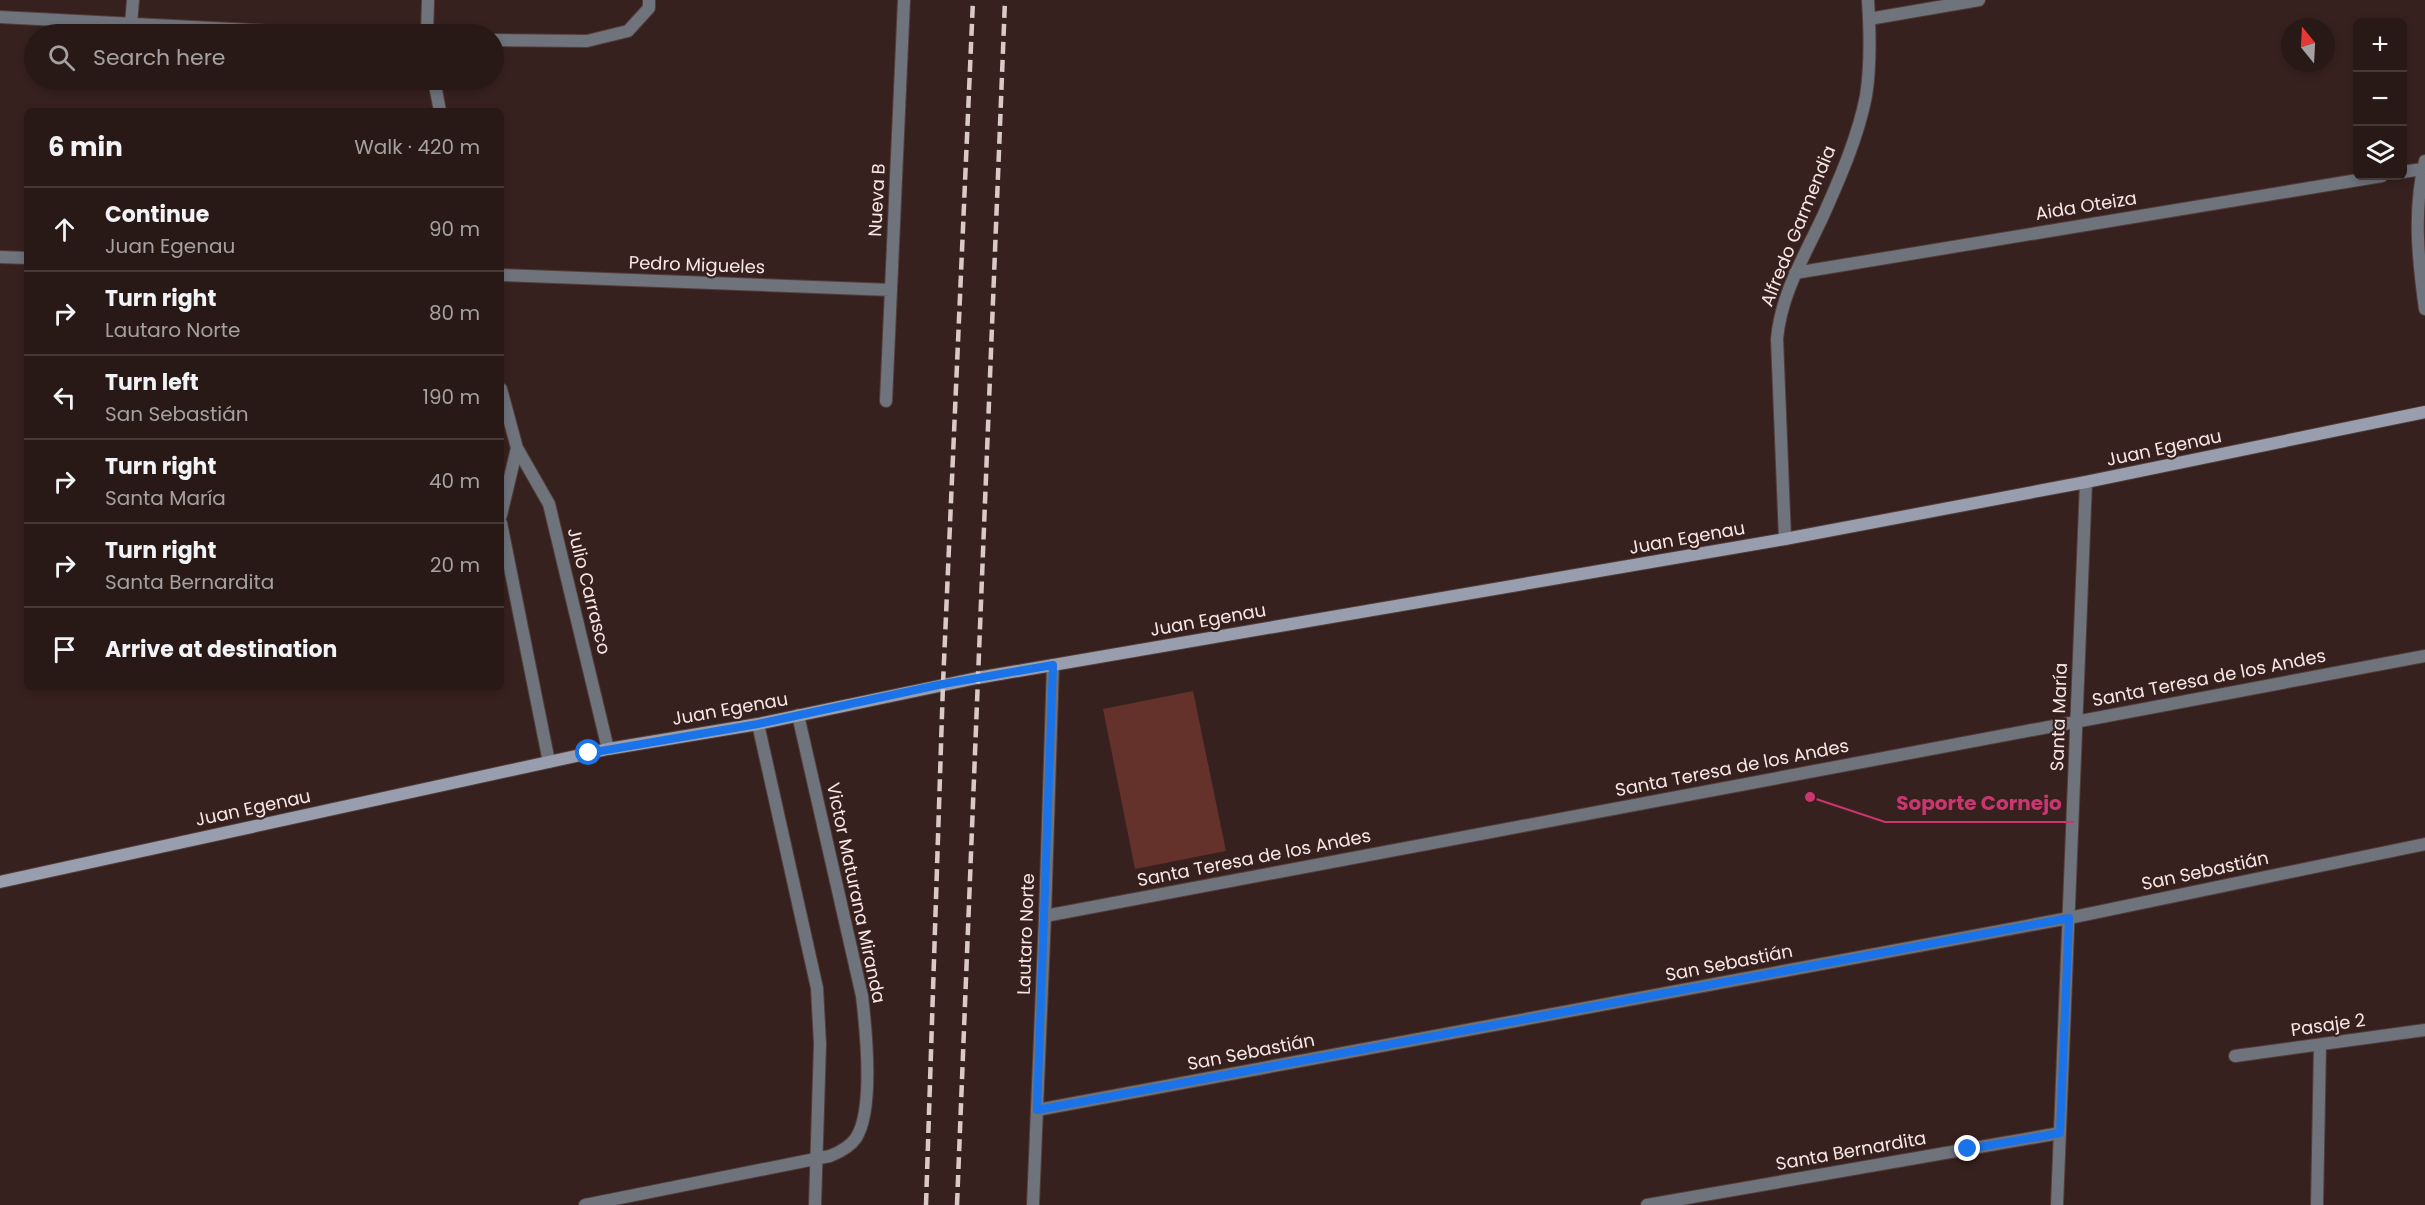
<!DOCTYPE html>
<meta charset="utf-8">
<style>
:root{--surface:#291916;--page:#31221f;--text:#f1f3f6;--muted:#a5a0a1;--line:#453835}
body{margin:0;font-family:Poppins,sans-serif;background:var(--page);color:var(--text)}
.controls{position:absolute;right:18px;top:18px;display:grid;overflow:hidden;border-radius:9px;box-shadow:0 3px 9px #0003}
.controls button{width:54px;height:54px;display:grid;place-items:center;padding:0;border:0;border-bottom:2px solid var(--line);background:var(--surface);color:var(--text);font:30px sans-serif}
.compass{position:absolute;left:2281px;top:18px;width:54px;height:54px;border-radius:50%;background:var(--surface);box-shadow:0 3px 9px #0003;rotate:342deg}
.stop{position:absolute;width:18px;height:18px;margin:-14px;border:4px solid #1a73e8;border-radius:50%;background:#fff}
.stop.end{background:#1a73e8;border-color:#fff;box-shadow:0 2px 6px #0008}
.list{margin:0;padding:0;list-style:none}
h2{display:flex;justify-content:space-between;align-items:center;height:78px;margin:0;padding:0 24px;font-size:26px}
h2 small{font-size:20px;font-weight:400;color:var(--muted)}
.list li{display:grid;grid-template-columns:39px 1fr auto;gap:18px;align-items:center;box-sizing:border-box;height:84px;padding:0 24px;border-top:2px solid var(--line)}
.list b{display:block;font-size:22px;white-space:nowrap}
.list p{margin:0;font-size:20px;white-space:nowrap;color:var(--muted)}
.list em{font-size:20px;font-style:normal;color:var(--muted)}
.icon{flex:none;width:33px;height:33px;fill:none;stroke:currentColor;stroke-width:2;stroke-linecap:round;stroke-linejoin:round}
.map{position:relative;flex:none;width:2425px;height:1205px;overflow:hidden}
.search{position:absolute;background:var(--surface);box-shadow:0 3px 9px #0003;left:24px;top:24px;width:480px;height:66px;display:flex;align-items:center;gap:15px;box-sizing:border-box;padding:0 21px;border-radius:33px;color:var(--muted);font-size:22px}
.panel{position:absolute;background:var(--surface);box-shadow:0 3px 9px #0003;left:24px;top:108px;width:480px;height:582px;border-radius:9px}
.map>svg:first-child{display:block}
.green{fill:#65312b}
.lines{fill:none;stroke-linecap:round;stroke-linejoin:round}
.minor-casing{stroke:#523d3a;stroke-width:14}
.tertiary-casing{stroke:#523d3a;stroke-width:14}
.secondary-casing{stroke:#523d3a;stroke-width:14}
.minor{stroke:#6f737c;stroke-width:12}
.tertiary{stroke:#6f737c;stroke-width:12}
.secondary{stroke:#989ead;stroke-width:12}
.rail{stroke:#d9c9c7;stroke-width:4.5;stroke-dasharray:12 6;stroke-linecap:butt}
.route{stroke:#1a73e8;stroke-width:8}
.labels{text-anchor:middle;stroke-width:4.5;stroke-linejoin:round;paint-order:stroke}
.street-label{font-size:18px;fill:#f6e7e5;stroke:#37211e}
.leader{fill:none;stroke:#ca3770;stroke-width:2}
.callout-dot{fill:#ca3770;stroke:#37211e;stroke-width:2}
.callout-label{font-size:20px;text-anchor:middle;font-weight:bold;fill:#ca3770;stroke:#37211e;stroke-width:4.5;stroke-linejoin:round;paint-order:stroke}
</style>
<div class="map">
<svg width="2425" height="1205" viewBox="0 0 2425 1205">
<rect width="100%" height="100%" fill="#37211e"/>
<!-- green -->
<path class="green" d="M1193,691l33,160 -91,18 -32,-160z"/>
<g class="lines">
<defs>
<path id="minor" d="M0,17l326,17
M1869,19l110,-19
M131,24l2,-24
M427,34l1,-34
M494,40l93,1 41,-10 21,-23v-8
M434,80l6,31
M2425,161c-12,49 -7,98 0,148
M2402,172l21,-3
M0,257l27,1
M1795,273l587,-97
M501,275l390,15
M501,389l16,59
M886,401l18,-401
M501,515l16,-67 32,56 59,245
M501,523l48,239
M1785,539l-8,-200c4,-45 27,-82 46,-123 17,-38 35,-79 43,-120 5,-31 4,-65 2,-96
M758,724l59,264 3,56 -5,161
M1045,916l1380,-260
M2235,1056l190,-26
M1037,1110l1032,-192 356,-74
M585,1205l245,-49c10,-4 20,-9 26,-18 18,-28 10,-108 6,-142l-64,-281
M1647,1205l413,-72
M2057,1205l29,-723
M2317,1205l3,-160"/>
<path id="tertiary" d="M1033,1205l12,-289 8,-251"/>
<path id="secondary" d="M0,882l608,-133 150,-25 219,-46 808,-139 301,-57 339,-70"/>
</defs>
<!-- minor casing -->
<use href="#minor" class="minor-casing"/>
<!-- tertiary casing -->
<use href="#tertiary" class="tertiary-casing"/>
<!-- secondary casing -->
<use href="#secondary" class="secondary-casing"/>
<!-- minor -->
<use href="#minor" class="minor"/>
<!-- tertiary -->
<use href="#tertiary" class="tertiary"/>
<!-- secondary -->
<use href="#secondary" class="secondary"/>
<!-- rail -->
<path class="rail" d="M926,1205l17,-521 30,-684
M957,1205l48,-1205"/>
</g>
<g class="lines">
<!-- route -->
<path class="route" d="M589,753l169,-29 185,-40 110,-19 -16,445 1032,-192 -9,215 -92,16"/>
</g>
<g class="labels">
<!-- street labels -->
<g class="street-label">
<text transform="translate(877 200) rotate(-87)" y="6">Nueva B</text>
<text transform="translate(2086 206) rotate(-9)" y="6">Aida Oteiza</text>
<text transform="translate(1798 226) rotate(-68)" y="6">Alfredo Garmendia</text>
<text transform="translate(697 265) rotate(2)" y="6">Pedro Migueles</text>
<text transform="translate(2164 448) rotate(-12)" y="6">Juan Egenau</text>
<text transform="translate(1687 538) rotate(-10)" y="6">Juan Egenau</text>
<text transform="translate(589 591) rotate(76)" y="6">Julio Carrasco</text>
<text transform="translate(1208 620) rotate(-10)" y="6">Juan Egenau</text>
<text transform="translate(2209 678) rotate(-11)" y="6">Santa Teresa de los Andes</text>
<text transform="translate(730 709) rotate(-10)" y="6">Juan Egenau</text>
<text transform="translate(2059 717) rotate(-88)" y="6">Santa María</text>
<text transform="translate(1732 768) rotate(-11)" y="6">Santa Teresa de los Andes</text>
<text transform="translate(253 808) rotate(-12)" y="6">Juan Egenau</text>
<text transform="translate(1254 858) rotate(-11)" y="6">Santa Teresa de los Andes</text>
<text transform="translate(2205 871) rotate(-12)" y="6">San Sebastián</text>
<text transform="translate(856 893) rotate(78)" y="6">Victor Maturana Miranda</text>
<text transform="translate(1026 934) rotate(-88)" y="6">Lautaro Norte</text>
<text transform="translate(1729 963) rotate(-11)" y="6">San Sebastián</text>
<text transform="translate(2328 1025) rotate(-8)" y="6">Pasaje 2</text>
<text transform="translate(1251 1052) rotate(-11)" y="6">San Sebastián</text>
<text transform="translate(1851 1151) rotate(-10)" y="6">Santa Bernardita</text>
</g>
</g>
<!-- callouts -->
<path class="leader" d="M1810 797L1885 822H2074"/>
<circle class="callout-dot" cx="1810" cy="797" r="6"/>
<g class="callout-label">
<text x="1979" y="810">Soporte Cornejo</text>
</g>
</svg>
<div class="controls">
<button>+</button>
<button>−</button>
<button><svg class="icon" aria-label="layers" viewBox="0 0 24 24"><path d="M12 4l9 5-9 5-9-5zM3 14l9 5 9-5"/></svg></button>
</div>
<svg class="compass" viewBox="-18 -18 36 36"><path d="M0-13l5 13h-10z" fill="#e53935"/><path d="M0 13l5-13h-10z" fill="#a5a0a1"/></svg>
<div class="stop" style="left:589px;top:753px"></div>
<div class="stop end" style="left:1968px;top:1149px"></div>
<div class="search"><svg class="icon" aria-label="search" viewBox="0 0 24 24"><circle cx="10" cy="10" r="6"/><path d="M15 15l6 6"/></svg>Search here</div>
<section class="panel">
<h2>6 min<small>Walk · 420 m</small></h2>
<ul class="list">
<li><svg class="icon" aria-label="ahead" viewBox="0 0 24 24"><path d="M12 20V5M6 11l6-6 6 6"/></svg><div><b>Continue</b><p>Juan Egenau</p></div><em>90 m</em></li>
<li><svg class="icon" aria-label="right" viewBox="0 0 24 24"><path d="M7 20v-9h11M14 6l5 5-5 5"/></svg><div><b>Turn right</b><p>Lautaro Norte</p></div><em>80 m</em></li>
<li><svg class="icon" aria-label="left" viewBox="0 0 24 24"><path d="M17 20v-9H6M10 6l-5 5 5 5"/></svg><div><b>Turn left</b><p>San Sebastián</p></div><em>190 m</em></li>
<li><svg class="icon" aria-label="right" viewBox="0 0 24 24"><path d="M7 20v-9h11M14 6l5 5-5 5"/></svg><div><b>Turn right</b><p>Santa María</p></div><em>40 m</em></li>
<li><svg class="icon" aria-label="right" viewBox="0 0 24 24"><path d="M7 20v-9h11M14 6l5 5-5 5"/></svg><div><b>Turn right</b><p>Santa Bernardita</p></div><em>20 m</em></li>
<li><svg class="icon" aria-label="arrive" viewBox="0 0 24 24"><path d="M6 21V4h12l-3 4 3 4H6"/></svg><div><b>Arrive at destination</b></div></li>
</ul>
</section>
</div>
